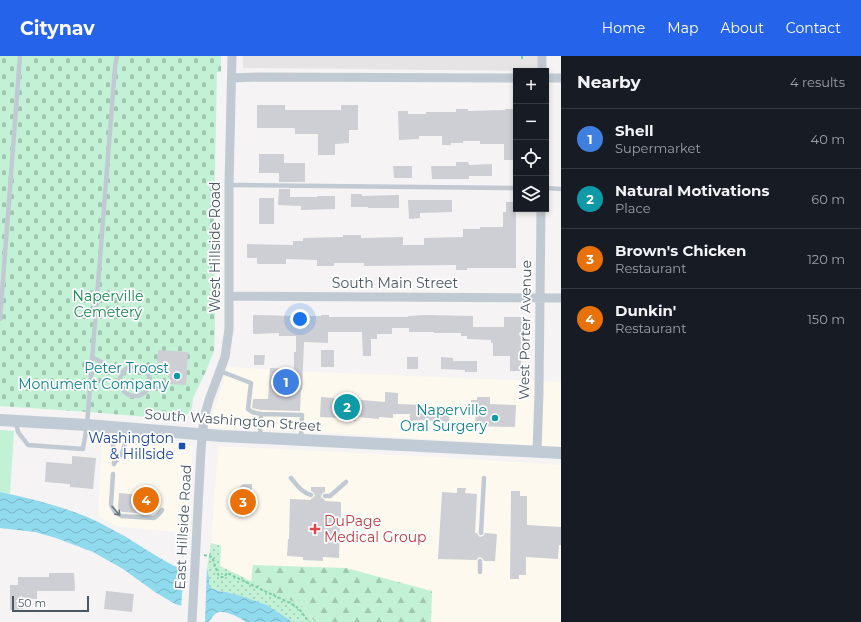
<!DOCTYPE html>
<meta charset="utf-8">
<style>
:root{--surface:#171b24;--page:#20242c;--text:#f1f3f6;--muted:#9ea1a6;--line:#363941;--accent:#2563eb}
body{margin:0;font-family:Montserrat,sans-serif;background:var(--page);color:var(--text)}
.controls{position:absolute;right:12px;top:12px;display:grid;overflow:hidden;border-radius:0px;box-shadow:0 2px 6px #0003}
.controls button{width:36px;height:36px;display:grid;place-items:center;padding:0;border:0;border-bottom:1px solid var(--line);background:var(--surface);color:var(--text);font:20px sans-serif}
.scale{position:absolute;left:12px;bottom:10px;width:77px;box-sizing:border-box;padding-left:4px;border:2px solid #4a5661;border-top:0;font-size:11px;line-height:14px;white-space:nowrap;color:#4a5661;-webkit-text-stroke:3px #fff;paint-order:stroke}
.you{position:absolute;left:300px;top:263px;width:14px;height:14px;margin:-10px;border:3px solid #fff;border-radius:50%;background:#1a73e8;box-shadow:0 0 0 6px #1a73e833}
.badge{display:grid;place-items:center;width:26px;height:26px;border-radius:50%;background:var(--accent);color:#fff;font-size:13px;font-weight:700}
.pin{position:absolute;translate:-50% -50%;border:2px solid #fff;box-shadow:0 1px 4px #0006}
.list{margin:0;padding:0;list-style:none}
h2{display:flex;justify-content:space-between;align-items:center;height:52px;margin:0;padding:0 16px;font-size:17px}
h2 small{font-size:13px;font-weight:400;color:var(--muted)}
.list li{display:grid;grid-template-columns:26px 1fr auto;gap:12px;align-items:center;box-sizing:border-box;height:60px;padding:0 16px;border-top:1px solid var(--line)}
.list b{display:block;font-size:15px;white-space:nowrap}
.list p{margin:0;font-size:13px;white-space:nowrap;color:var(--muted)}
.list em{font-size:13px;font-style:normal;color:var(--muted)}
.icon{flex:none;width:22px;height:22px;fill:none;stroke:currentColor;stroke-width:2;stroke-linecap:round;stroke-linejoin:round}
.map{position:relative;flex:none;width:561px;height:566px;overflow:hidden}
header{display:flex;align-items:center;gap:24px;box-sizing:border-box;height:56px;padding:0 20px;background:var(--accent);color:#fff}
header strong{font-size:19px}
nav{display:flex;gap:22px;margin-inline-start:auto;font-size:14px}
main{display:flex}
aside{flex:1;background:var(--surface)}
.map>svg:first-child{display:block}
.commercial{fill:#fdf9ef}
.education{fill:#e6e4e5}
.grass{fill:#c3f1d5}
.forest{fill:url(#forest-firs)}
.cemetery{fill:url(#cemetery-stones)}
.park{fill:url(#park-dots)}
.water{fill:url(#water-waves)}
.pier{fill:#f5f3f3}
.building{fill:#cdcfd5}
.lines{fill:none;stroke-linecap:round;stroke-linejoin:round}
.path{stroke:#7ad0a6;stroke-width:2;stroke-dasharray:3 2;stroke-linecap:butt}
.service{stroke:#c1cad2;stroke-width:4.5}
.minor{stroke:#c1cad2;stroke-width:9}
.secondary{stroke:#c1cbd6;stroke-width:12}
.oneway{stroke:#6e7983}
.culture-dot{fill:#0f9aa8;stroke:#fff;stroke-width:1.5}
.transit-dot{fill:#1a4fb4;stroke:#fff;stroke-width:1.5}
.health-dot{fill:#e0444e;stroke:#fff;stroke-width:1.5}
.labels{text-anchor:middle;stroke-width:3.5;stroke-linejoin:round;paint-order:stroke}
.street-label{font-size:14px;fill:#4a5661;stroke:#fff}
.park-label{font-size:14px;fill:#17864f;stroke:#fff}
.culture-label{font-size:14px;fill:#0d838f;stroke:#fff;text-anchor:end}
.transit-label{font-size:14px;fill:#164399;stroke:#fff;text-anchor:end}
.health-label{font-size:14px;fill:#be3a42;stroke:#fff;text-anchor:start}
</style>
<header>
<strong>Citynav</strong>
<nav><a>Home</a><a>Map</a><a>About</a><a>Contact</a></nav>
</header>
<main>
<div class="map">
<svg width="561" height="566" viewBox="0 0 561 566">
<defs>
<pattern id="forest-firs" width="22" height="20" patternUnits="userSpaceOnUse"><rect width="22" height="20" fill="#c3f1d5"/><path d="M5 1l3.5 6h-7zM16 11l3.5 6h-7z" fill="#a0c6b0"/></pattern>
<pattern id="cemetery-stones" width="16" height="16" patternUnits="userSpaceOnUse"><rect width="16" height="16" fill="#c3f1d5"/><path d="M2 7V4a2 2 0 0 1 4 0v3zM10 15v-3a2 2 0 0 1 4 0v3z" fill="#a0c6b0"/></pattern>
<pattern id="park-dots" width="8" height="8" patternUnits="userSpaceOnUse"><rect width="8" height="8" fill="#c3f1d5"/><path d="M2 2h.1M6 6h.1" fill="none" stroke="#a0c6b0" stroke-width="1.8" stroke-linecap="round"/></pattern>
<pattern id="water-waves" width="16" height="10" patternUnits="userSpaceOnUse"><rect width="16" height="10" fill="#90daee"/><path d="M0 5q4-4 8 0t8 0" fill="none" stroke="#78b4c4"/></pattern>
</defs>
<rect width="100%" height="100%" fill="#f5f3f3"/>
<!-- commercial -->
<path class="commercial" d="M229,309l1,2 83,5 248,10v65l-248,-15 -105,-4z
M102,381l91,9 -5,87 -35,-3 -38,-4 -17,-10z
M218,390l221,11 122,8v157h-130l1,-31 -180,-26 -1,17 -31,-16 1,-20 -10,-3z"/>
<!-- education -->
<path class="education" d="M243,0h299v15l-299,-3z"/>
<!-- grass -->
<path class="grass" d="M0,374l14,1 -4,63 -10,-2z"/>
<!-- forest -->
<path class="forest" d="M253,509l93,3 86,23 -1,31h-116l-13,-16 -51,-24z"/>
<!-- cemetery -->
<path class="cemetery" d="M0,0h221v16h-4l-3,146 1,110 -1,23 -8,20 -13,27 -1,10 -9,12 -95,-8 -88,-6z"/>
<!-- park -->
<path class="park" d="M211,487l10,3 -1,20 82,40 13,16h-22l-26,-17 -41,-13 -8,-1 -7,-3 -2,-3v-8l-2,-8z"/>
<!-- water -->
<path class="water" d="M0,436c33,7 66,15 96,29 13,7 26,13 38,21 15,9 29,19 45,26l7,-4 21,5 2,8v8l2,3 7,3 8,1 15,4 26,9 26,17h-47c-7,-5 -24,-14 -31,-8 -3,3 -4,6 -7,8h-12l-14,-16 -7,-2 -20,-12 -32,-23 -30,-17 -37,-14 -21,-6 -35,-4z"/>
<!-- pier -->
<path class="pier" d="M185,506l16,2 6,3 -2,55h-12l-12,-13 3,-46z"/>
<!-- building -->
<path class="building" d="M257,49h28v5h56v-5h17v25h-9v13l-14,1v11h-17v-21h-23v-6h-38z
M456,53h12v2l37,-1v-1h11v44h-3v7h-9v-16h-24v-3h-17v2h-12v2h-9v-9h-23v3l-20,1 -1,-29h10v3h18v-2h30z
M259,98h25v9h21v19h-26v-9h-20z
M456,106h12l1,3 23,-1v12h-23v3h-37l-1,-13h25z
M393,110h19v12h-18z
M279,133h11v8h27v-1h18v13l-34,1v-4l-23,-1z
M351,138h11v2l37,-1v13h-31v-1h-17z
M259,142h15v26h-15z
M408,144h44v12l-32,1v5l-11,1z
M506,146h10v66h-49v2h-11v-5l-92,1v-3h-30v3h-17v-6l-31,-1v5h-29v-6h-10v-14l46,1v-4h10v-3l40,-1v-2h18v3l42,-1v8h21v-7l39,-1v-8h17v-2h23v-15h3z
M253,259l43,1h25v-1h8v2h79v-1l17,-1 48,1v11h31v-10h18l-1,54h-11v-15h-17v-13h-2v-3l-24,-1v-3h-6v-3h-27v-1h-25v-4h-17v6h-15v5h-6v17h-8l-1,-24h-34v11l-24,-1 -2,48h-1l-1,21 -39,-1 -9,-2 1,-9h15l2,-31 24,1v-17h2v-16h-17v-3l-26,1z
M158,294l30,2 -2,33 -18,-1 1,-17 -12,-1z
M321,294h13v17h-13z
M254,299h11l-1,10h-10z
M407,301h11v12h-11z
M441,301l12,1v3h24v11h-12v-2l-24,-1z
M385,336l13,1v11l26,1v2l26,2 -1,13 -26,-2 -13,1v-7h-17v4l-14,-1v2l-22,-2 -1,4h-11v-3l-25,-1 1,-20 13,1v2l16,1v-2l35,3z
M477,341h13v7l26,1 -1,22 -40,-1 1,-15h-5v-11h6z
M72,400l24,2 -3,31 -23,-2v-3l-25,-2 1,-20 26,2z
M243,428h9l-2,30h-16l2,-24z
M311,431h14v5l-2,1 -2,3 1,2 3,2v1l16,1v16h-1l-1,40 -16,-1v4l-20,-1v-3l-16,-1 1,-17h1l1,-40 21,1v-1l3,-2 1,-2 -2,-3 -2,-1z
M457,432h9l-1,5 12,1 -2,39h2l1,2 2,2 3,-1 2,-3 12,1 -2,27h-11l-1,-2 -3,-2 -2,1 -2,2 -38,-1 4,-67 15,1z
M511,435h9v5h7v29l34,2v18h-2l-1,14 -32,-2v18h-7v4h-9z
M119,437l32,3 -1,18 -28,-2 -4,-4z
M49,517h25l1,18h-38v8h-15l1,10 -13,1v-25h8v-8h31z
M106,535l28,3 -2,18 -28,-3z"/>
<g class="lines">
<!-- path -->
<path class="path" d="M522,0v5
M204,499l8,2 6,17 3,3h3l3,-4 67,32 6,5 9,12"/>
<!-- service -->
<path class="service" d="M229,129l287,3
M546,132l15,1
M0,263l20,-263
M92,301l31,17
M120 325a15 15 0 1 1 30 0a15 15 0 1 1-30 0Z
M220,315l31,12 -3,26 4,3 9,2
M16,366l2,10 10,13 55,4 4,-24 28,-358 2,-11
M103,373c12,13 11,18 11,35
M260,381l1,-23 41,1 -1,25
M114,408l8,-11 5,-15 7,-8
M113,418l-2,31 4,7 6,4 33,2 4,-3 4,-5
M291,422c6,7 11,15 20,17
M325,440h5l16,-14
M481,477l3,-55
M480,516v-11"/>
<!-- minor -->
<path class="minor" d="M542,15v-15
M232,22l26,-1 258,1
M546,22h15
M229,240l332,2
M537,396l2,-60 2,-183
M192,566l9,-172 3,-32 5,-18 16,-43 4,-28v-144l3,-129"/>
<!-- secondary -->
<path class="secondary" d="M0,364l87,5 135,11 339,17"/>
</g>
<!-- one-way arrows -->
<defs><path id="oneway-shaft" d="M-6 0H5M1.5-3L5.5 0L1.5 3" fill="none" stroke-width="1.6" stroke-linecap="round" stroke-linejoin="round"/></defs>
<use class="oneway" href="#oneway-shaft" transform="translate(116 455) rotate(48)"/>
<!-- markers -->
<g class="culture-dot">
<circle cx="177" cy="320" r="4"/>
<circle cx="495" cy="362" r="4"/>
</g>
<rect class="transit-dot" x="178" y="386" width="8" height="8" rx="2"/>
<path class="health-dot" d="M313 467h4v4h4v4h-4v4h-4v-4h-4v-4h4z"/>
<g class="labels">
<!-- street labels -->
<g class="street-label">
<text transform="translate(215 191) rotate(-90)" y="5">West Hillside Road</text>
<text x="395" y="232">South Main Street</text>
<text transform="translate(525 274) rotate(-89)" y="5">West Porter Avenue</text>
<text transform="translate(233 364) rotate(4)" y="5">South Washington Street</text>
<text transform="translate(183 471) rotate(-87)" y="5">East Hillside Road</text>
</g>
<!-- park labels -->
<g class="park-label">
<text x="108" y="245">Naperville<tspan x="108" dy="16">Cemetery</tspan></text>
</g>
<!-- culture labels -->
<g class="culture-label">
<text x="169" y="317">Peter Troost<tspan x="169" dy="16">Monument Company</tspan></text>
<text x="487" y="359">Naperville<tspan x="487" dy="16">Oral Surgery</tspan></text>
</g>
<!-- transit labels -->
<g class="transit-label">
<text x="174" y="387">Washington<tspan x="174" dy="16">&amp; Hillside</tspan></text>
</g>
<!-- health labels -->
<g class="health-label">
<text x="324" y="470">DuPage<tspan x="324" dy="16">Medical Group</tspan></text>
</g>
</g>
</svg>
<div class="controls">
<button>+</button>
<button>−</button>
<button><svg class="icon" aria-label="locate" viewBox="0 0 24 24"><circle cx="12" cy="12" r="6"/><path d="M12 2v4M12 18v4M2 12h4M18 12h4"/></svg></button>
<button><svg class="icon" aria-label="layers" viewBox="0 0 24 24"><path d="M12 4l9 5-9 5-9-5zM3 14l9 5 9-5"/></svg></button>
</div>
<div class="scale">50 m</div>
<div class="you"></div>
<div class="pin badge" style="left:286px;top:326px;background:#3f7fe0">1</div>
<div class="pin badge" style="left:347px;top:351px;background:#0f9aa8">2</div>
<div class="pin badge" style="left:243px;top:446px;background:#e8710a">3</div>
<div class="pin badge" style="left:146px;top:444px;background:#e8710a">4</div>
</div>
<aside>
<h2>Nearby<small>4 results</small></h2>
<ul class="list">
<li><span class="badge" style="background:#3f7fe0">1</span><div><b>Shell</b><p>Supermarket</p></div><em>40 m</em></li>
<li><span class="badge" style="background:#0f9aa8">2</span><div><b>Natural Motivations</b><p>Place</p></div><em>60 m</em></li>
<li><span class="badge" style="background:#e8710a">3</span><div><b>Brown's Chicken</b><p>Restaurant</p></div><em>120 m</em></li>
<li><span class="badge" style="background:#e8710a">4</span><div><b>Dunkin'</b><p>Restaurant</p></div><em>150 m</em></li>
</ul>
</aside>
</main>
